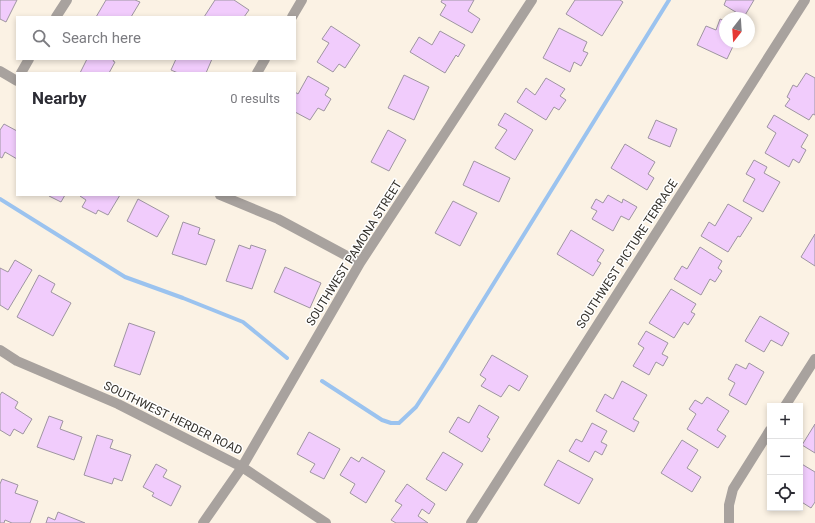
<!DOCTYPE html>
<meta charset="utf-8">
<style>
:root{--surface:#fff;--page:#f2f2f3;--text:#2b2b33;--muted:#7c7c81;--line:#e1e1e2}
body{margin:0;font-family:Roboto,sans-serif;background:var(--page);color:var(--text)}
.controls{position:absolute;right:12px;bottom:12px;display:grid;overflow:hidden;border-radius:0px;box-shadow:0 2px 6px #0003}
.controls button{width:36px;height:36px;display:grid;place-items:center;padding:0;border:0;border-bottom:1px solid var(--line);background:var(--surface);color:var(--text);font:20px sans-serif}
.compass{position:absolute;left:719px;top:12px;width:36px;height:36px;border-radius:50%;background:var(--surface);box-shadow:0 2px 6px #0003;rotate:197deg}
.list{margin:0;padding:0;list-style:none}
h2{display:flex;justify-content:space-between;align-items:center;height:52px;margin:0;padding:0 16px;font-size:17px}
h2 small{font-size:13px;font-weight:400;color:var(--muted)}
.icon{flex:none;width:22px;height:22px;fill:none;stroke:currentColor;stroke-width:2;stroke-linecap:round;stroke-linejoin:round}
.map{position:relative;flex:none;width:815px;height:523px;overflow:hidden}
.search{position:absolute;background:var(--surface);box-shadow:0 2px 6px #0003;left:16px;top:16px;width:280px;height:44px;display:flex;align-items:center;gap:10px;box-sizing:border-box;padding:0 14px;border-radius:0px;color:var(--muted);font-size:15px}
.panel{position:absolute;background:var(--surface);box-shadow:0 2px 6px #0003;left:16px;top:72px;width:280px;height:124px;border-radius:0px}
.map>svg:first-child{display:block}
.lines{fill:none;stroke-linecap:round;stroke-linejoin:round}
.stream{stroke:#9bc3ef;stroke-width:4}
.building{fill:#f1ccfc;stroke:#9e95a1}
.minor{stroke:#a8a29e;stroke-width:10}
.labels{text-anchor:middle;stroke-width:3;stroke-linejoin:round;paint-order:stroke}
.street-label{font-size:12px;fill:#33302a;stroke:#fff}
</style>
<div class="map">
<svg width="815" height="523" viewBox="0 0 815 523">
<rect width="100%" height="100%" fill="#fbf2e4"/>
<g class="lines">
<!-- stream -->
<path class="stream" d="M0,199l125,78 58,21 60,24 44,36
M322,381l60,39 9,3h8l17,-16 26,-40 227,-367"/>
</g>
<!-- building -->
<path class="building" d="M0,0h17l-11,22 -6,-3z
M106,0h29l5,2 -9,15h-35z
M215,0h19l15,10 -5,7h-40z
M442,0h32l-6,11 12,8 -8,14 -32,-18 6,-10 -5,-3z
M575,0h45l3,2 -21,34 -36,-22z
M726,0h28l-10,17 -20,-12z
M720,19l5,2v21h10l-8,17 -30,-14 9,-19 10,4z
M331,26l29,19 -15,23 -6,-4 -6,8 -16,-10 12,-19 -7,-4z
M559,28l28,14 -4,9 5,2 -7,13 -7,-4 -4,10 -27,-14z
M440,31l25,14 -7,12 -2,-2 -11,18 -35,-21 9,-15 13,8z
M87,59h27l-1,2 2,1 -6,11h-29z
M176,59h36l-6,14h-28l-7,-3z
M806,73l9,5v37l-2,-1 -4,6 -24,-14 5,-7 -3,-2 6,-12 4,2z
M404,75l25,12 -15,33 -26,-12z
M308,76l21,12 -4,7 6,4 -7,12 -6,-3 -8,12 -15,-8v-20l3,2z
M546,78l19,11 -5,7 6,4 -7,10 -5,-3 -8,13 -29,-18 9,-14 9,7z
M505,113l28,17 -18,30 -20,-12 12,-18 -9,-5z
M774,115l34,20 -7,12 5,3 -7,13 -6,-4 -4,8 -24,-14 11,-20 -9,-6z
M656,120l21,9 -7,18 -22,-9z
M4,124l13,7v28l-12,-7 -3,6 -2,-1v-27z
M388,130l18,10 -17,31 -18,-9z
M625,144l30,18 -7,12 6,4 -7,12 -36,-22z
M754,160l13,7 -3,6 16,9 -17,30 -20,-11 12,-22 -9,-5z
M474,161l36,17 -11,24 -36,-17z
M50,195h15l-4,7 -12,-6z
M80,195h40l-12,20 -10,-5 -2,4 -14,-7 4,-7 -6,-4z
M608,195l14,8 1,-4 14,8 -8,13 -8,-4 -8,15 -21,-12 5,-8 -6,-3 5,-9 7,4z
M138,199l31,17 -12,21 -30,-16z
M453,201l24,12 -17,33 -25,-13z
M728,204l24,14 -12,19 -2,-1 -10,16 -27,-16 8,-14 6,4z
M183,222l17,6 -2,6 17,6 -9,25 -34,-11z
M571,230l33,20 -7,11 4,2 -8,13 -36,-22z
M815,234v32l-14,-9z
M239,245l11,4 1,-4 15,5 -14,39 -26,-8z
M700,247l22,14 -4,7 4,3 -7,11 -5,-3 -9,16 -27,-16 8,-13 5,3z
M15,260l17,10 -24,40 -8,-5v-37l8,4z
M285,267l36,16 -11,25 -36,-16z
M39,275l16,9 -4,8 20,11 -18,33 -36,-19z
M671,289l25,15 -5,8 4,2 -7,11 -4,-3 -10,16 -25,-15z
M760,316l29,17 -7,13 -11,-6 -7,12 -19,-11z
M129,323l26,9 -15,43 -26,-9z
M646,331l22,12 -6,11 6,3 -5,9 -7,-4 -7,13 -16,-9 11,-18 -6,-4z
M492,355l36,21 -9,15 -10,-6 -8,12 -20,-11 5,-7 -6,-4z
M749,363l15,9 -18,33 -17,-10 6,-12 -7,-4 8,-15 10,5z
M622,381l25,14 -14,24 6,3 -5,10 -38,-21 9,-17 8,5z
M2,392l16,10 -3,6 17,11 -9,15 -9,-5 -4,7 -10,-6v-35z
M707,397l22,14 -12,19 9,6 -8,12 -31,-19 9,-15 -7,-5 6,-9 7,4z
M479,405l20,12 -12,20 3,2 -8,13 -33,-20 9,-15 11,6z
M49,416l14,5 -3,8 22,8 -8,23 -37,-13z
M592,423l15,8 -6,11 6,3 -5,10 -7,-4 -6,11 -20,-11 7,-12 6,3z
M815,424v29l-13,-8z
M309,432l31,17 -16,30 -14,-7 5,-8 -18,-10z
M97,435l16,5 -3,8 21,7 -9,26 -8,-3 -2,6 -28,-9z
M682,440l16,10 -11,18 14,9 -9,15 -31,-19z
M443,452l20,12 -17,27 -20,-12z
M351,457l8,5 3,-5 23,14 -19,32 -16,-10 5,-9 -15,-9z
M558,460l35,19 -14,25 -35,-19z
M800,463l15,9v30l-4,6 -11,-7z
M156,464l11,6 -4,7 18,9 -10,20 -19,-10 2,-3 -11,-6z
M2,479l16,6 -3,8 23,8 -8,22h-18l-7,-3 -1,3h-4v-39z
M407,484l28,20 -6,10 -7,-5 -4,7 10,7h-32l-5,-3 11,-15 -7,-4z
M58,512l27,11h-39l2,-6 7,3z"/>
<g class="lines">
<!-- minor -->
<path class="minor" d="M56,17l11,-17
M292,17l10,-17
M0,71l17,10
M21,73l8,-14
M257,73l8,-14
M220,195l58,24 82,44
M0,350l17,11 101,43 124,63 84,56
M785,406l30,-47
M203,523l39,-56 118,-204 172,-263
M471,523l334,-523
M729,523v-18l4,-16 37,-59"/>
</g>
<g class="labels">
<!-- street labels -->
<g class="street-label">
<text transform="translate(354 253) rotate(-58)" y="4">SOUTHWEST PAMONA STREET</text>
<text transform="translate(627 254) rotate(-57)" y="4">SOUTHWEST PICTURE TERRACE</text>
<text transform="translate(173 418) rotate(26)" y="4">SOUTHWEST HERDER ROAD</text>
</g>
</g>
</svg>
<div class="controls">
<button>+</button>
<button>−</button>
<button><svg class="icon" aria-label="locate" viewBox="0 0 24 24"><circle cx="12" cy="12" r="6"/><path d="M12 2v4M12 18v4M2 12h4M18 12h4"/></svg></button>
</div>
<svg class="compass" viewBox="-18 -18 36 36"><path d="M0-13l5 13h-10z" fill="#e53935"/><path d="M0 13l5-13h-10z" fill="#7c7c81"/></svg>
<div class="search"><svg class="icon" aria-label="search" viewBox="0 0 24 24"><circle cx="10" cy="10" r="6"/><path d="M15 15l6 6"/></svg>Search here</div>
<section class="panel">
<h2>Nearby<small>0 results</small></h2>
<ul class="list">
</ul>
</section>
</div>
